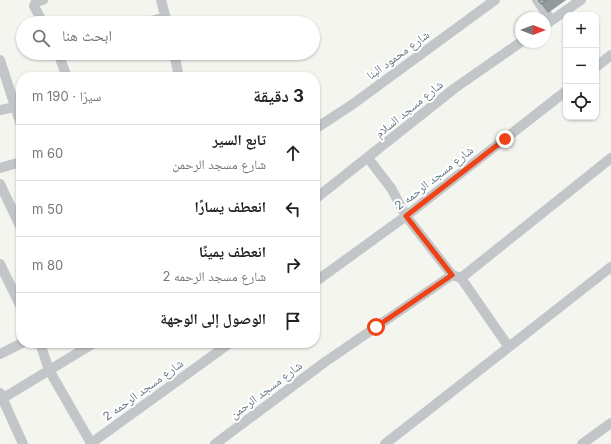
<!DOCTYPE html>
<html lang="ar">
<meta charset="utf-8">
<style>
:root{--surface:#fff;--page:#f6f6f6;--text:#222;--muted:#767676;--line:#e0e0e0}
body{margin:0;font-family:Inter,"Noto Naskh Arabic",sans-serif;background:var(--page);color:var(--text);direction:rtl}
.controls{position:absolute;right:12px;top:12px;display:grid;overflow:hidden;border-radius:8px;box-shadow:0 1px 3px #0004}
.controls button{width:36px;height:36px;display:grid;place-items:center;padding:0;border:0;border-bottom:1px solid var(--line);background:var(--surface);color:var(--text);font:20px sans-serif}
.compass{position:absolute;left:515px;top:12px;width:36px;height:36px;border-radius:50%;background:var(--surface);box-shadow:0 1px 3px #0004;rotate:90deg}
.stop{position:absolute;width:12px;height:12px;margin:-9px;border:3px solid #ef4217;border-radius:50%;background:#fff}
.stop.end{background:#ef4217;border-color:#fff;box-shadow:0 1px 4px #0008}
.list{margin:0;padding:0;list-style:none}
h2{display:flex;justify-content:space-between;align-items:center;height:52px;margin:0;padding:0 16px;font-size:17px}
h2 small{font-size:13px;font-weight:400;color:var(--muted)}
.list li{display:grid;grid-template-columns:26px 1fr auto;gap:12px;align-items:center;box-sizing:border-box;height:56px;padding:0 16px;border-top:1px solid var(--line)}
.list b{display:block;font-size:15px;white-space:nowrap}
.list p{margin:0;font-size:13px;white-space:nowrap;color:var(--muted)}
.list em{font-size:13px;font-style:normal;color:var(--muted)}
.icon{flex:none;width:22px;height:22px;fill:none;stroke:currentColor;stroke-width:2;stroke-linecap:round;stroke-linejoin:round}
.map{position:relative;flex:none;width:611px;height:444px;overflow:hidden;direction:ltr}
.search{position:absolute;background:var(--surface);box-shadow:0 1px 3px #0004;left:16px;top:16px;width:304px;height:44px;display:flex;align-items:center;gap:10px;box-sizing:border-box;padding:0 14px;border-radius:22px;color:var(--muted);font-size:15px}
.panel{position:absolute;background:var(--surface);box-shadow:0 1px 3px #0004;left:16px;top:72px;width:304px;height:276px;border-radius:16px;direction:rtl}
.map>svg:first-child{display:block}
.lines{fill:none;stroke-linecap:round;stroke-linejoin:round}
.minor{stroke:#c2c6c9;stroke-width:10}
.wall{fill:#929a9e}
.building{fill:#aab3b8;stroke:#777d81}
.route{stroke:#ef4217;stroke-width:5}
.labels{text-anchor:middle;stroke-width:4;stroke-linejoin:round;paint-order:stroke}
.street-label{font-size:12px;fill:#627684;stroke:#fff}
</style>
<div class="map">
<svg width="611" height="444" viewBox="0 0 611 444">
<rect width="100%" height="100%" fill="#f5f5f0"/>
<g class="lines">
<!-- minor -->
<path class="minor" d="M161,0l6,23
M537,0l14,20
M43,23l-9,-17 2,-4 7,-2
M143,23l23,-6
M545,25l36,-25
M58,53l9,24
M174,53l5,24
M0,60l21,65
M596,67l15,-12
M0,110l15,-3
M315,129l38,-25 142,-104
M368,158l23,30 15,28 46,59 9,3 47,68
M0,168l21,-6
M0,184l21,44
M315,199l140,-111 66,-46
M0,264l21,43
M461,278l150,-120
M315,282l91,-66 160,-125
M40,343l9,27 42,73
M0,354l22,-11
M0,393l23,51
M0,400l94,-57
M90,444l140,-101
M215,444l110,-82 127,-87
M385,444l226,-177
M582,444l29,-21"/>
</g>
<!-- wall -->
<path class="wall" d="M538,0h28l-18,13z"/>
<!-- building -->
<path class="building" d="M538,0h9l-6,4z"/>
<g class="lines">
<!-- route -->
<path class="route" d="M376,327l76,-52 -46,-59 99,-77"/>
</g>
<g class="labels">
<!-- street labels -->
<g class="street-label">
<text transform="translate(398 55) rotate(-36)" y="4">شارع محمود البنا</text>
<text transform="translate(409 109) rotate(-39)" y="4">شارع مسجد السلام</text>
<text transform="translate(434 178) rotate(-38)" y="4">شارع مسجد الرحمه 2</text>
<text transform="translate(143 390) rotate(-36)" y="4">شارع مسجد الرحمه 2</text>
<text transform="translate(266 390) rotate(-37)" y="4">شارع مسجد الرحمن</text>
</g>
</g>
</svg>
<div class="controls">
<button>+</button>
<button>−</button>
<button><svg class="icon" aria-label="locate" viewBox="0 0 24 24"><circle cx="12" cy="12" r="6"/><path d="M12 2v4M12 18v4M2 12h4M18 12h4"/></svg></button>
</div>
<svg class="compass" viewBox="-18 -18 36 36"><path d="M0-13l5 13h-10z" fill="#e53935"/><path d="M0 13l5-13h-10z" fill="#767676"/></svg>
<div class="stop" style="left:376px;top:327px"></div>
<div class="stop end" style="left:505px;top:139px"></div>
<div class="search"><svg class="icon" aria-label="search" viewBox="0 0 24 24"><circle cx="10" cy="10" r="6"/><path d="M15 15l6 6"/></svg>ابحث هنا</div>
<section class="panel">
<h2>3 دقيقة<small>سيرًا · 190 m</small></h2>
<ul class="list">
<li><svg class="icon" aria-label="ahead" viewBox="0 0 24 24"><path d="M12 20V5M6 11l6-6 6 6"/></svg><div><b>تابع السير</b><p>شارع مسجد الرحمن</p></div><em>60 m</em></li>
<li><svg class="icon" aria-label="left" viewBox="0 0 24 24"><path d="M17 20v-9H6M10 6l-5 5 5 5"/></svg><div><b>انعطف يسارًا</b></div><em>50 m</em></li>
<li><svg class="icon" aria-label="right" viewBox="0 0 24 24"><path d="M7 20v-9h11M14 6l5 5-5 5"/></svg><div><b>انعطف يمينًا</b><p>شارع مسجد الرحمه 2</p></div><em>80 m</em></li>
<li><svg class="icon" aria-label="arrive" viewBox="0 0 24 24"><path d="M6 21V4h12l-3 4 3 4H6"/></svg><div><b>الوصول إلى الوجهة</b></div></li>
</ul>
</section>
</div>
